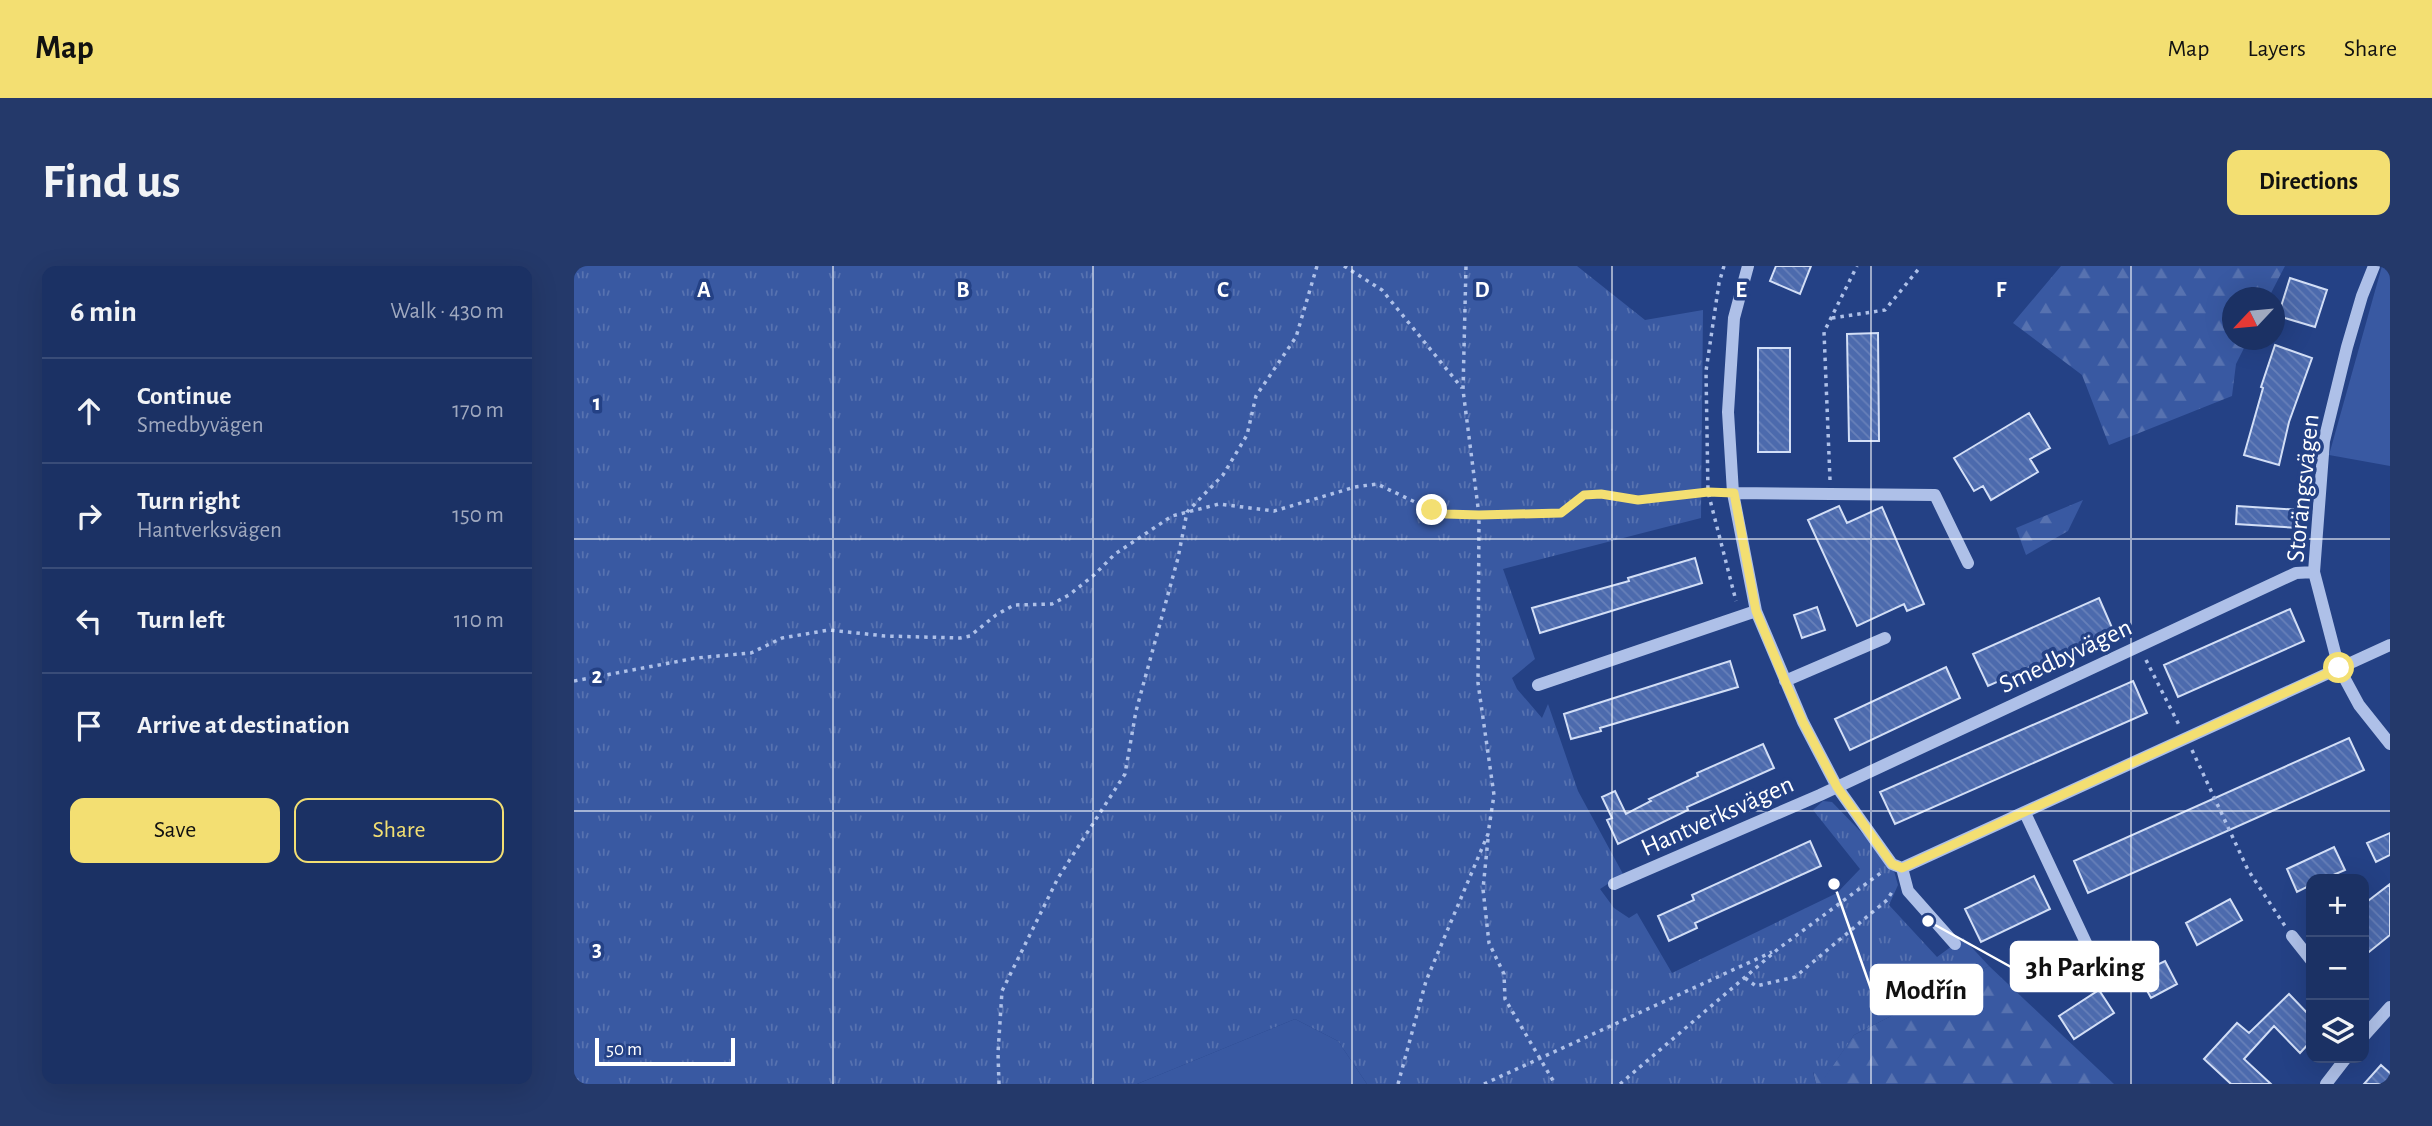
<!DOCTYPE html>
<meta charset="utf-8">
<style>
:root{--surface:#1b3164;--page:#24396a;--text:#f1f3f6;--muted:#a0a9bf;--line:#394c78;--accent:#f3df72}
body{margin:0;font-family:"Alegreya Sans",sans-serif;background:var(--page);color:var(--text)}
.controls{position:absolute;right:21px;bottom:21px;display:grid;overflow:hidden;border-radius:14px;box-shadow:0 7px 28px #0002}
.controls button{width:63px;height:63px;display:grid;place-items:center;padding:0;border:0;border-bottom:2px solid var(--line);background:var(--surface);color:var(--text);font:35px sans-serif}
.compass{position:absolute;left:1648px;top:21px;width:63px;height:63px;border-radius:50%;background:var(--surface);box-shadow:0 7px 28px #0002;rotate:244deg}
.scale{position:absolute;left:21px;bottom:18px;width:140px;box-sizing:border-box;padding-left:7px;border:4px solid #fff;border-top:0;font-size:19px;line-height:24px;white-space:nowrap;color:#fff;-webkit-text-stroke:5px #244185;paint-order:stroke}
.stop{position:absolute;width:21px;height:21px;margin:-16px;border:5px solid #f3df72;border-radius:50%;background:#fff}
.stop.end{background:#f3df72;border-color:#fff;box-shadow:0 2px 7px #0008}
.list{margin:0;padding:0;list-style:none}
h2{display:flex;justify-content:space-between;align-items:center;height:91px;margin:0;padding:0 28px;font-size:30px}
h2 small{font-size:23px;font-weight:400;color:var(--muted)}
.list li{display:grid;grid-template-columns:46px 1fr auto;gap:21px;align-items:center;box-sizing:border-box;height:105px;padding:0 28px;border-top:2px solid var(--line)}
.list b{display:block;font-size:26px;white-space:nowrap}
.list p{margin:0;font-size:23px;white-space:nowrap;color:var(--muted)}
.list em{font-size:23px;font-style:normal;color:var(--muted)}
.actions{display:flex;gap:14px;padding:21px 28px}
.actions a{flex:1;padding:16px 0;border:2px solid var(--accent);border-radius:14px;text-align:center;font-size:24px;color:var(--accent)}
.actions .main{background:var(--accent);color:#111}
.icon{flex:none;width:38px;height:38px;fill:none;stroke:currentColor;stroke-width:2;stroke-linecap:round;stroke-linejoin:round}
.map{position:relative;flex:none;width:1816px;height:818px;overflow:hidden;border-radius:14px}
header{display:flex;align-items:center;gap:42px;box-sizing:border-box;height:98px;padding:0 35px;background:var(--accent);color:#111}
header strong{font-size:33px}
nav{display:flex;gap:38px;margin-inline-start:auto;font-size:24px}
.intro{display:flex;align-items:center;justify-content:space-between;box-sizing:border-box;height:168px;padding:0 42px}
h1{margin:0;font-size:49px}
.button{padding:18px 32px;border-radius:14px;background:var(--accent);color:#111;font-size:24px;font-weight:700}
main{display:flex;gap:42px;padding:0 42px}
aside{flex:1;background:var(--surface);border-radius:14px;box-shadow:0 7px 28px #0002}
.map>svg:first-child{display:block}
.green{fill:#3959a2}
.forest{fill:url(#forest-firs)}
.park{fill:url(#park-tufts)}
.building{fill:url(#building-back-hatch);stroke:#d2def6;stroke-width:2}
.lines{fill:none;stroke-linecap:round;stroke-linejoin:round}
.path{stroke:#aec0e8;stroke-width:3.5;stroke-dasharray:3.5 5;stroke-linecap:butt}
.minor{stroke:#aec0e8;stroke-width:12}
.route{stroke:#f3df72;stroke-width:9}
.grid{fill:none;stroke:#fff;stroke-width:2;stroke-opacity:0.55}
.labels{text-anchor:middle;stroke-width:7;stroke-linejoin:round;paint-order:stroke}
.street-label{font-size:26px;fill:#fff;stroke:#244185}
.grid-label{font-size:23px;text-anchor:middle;font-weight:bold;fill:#fff;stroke:#244185;stroke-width:7;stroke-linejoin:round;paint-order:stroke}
.leader{fill:none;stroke:#fff;stroke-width:2.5}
.callout-dot{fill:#fff;stroke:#244185;stroke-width:2.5}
.callout{fill:#fff;stroke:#fff;stroke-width:2.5}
.callout-label{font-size:28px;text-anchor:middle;font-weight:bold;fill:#111}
</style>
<header>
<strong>Map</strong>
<nav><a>Map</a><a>Layers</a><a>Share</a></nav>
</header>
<div class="intro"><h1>Find us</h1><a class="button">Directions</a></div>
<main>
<aside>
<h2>6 min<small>Walk · 430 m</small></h2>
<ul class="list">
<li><svg class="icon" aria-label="ahead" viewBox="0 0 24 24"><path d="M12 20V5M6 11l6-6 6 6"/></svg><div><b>Continue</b><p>Smedbyvägen</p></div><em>170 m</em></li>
<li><svg class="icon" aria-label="right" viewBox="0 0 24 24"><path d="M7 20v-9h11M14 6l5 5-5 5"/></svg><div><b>Turn right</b><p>Hantverksvägen</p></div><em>150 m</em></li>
<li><svg class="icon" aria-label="left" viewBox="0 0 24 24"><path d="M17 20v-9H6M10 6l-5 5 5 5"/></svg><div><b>Turn left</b></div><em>110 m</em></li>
<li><svg class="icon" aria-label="arrive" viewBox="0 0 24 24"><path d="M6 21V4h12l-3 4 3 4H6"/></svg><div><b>Arrive at destination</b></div></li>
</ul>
<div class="actions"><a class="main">Save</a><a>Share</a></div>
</aside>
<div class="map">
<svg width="1816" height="818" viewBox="0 0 1816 818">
<defs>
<pattern id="forest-firs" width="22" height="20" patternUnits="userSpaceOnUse" patternTransform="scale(1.75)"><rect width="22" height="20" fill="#3959a2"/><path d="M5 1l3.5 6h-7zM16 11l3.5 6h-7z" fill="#5772b0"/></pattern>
<pattern id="park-tufts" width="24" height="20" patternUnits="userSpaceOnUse" patternTransform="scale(1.75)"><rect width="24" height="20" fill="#3959a2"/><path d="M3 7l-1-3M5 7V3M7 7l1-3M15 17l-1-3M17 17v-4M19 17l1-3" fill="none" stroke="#5772b0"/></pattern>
<pattern id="building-back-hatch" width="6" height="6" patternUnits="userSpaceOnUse" patternTransform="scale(1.75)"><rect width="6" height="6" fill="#4c6aad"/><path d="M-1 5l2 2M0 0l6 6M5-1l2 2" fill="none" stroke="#6780b9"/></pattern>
</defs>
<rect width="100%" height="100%" fill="#244185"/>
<!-- green -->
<path class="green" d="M1808,0h8v200l-61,-11z
M721,753l43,22 29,43h-230z"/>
<!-- forest -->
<path class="forest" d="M1487,0h224l-16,31 -37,1v42h16l-12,24 -4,32 -123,49 -27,-70 -69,-52z
M1509,234l-15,31 -42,24 -10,-27z
M1415,700l125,118h-298l-3,-13 11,7 30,-43z"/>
<!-- park -->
<path class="park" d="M0,0h1003l68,54 58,-10 -2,208 -198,51 32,90 -23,19 5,11 25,29 6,-14 30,87 45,83 -23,15 14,19 15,10 8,-5 35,60 165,-80 23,-24 -47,-59 10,-9 9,1 60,62 6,21 -9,20 48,52 26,-19 26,28 -135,69 -30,44 -11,-7 3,12h-449l-29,-43 -43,-22 -158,65h-563z"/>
<!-- building -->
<path class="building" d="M1202,0h35l-11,28 -30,-13z
M1716,12l37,12 -12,37 -37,-11z
M1304,67l1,108h-30l-2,-107z
M1701,79l37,13 -23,64 -10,43 -35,-10 19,-67 -2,-1z
M1184,82h32v104h-32z
M1455,147l21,35 -20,11 8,13 -47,28 -8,-14 -9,5 -20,-33z
M1265,240l8,17 35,-16 42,97 -17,7 -3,-7 -47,22 -49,-106z
M1663,240l63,4 -1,18 -63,-4z
M1121,292l7,25 -162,50 -8,-25 97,-27 -1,-3z
M1525,332l14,32 -125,56 -15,-32z
M1243,341l8,23 -23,8 -8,-23z
M1716,343l14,32 -126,56 -14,-32z
M1156,395l8,26 -138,41 1,3 -30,8 -7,-25z
M1372,401l14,31 -110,52 -15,-31z
M1559,415l14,32 -252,111 -15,-32z
M1775,472l15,32 -276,123 -14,-32z
M1189,478l11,24 -87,39 1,3 -70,34 -11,-24 5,-2 -10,-21 13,-6 11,23 25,-13 -2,-2 49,-23 -1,-3z
M1816,567v22l-14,7 -9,-19z
M1236,575l11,25 -126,57 2,5 -28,13 -11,-25 36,-16 -2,-5z
M1760,581l11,23 -21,9h-13v6l-14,7 -10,-23z
M1460,610l16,33 -69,33 -16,-33z
M1816,618v51l-26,21v-52z
M1656,633l12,21 -45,25 -11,-22z
M1591,695l12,23 -26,14 -13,-24z
M1525,724l15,23 -40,26 -15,-23z
M1715,728l22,23v24l-11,12 -26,-27 -30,33 27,25h-40l-27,-25 33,-36 12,10z
M1807,799l9,8v11h-26z"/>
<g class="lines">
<!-- path -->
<path class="path" d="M770,0l38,24 80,98
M1150,0l-5,17 -13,88 2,121 28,109
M1258,52l53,-8 36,-44
M1256,214l-6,-148 33,-66
M1572,394l33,65
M0,415l122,-23 55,-5 31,-15 47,-8 56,6 75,2 10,-2 26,-21 18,-10 38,-1 17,-9 25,-20 21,-21 57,-38 47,-12 55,7 81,-24 22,-3 55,26 14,4 33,1 82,-2 23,-18 17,-1 37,6 82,-7
M1618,484l56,120 37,56
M914,573l-5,50 6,54 15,31 1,25 50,85
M1171,712l11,8 39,-9 92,-77 5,-8
M425,818l-1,-31 4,-62 56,-113 67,-104 11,-63 42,-153 9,-46 36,-37 24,-40 9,-39 40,-59 21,-71
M824,818l28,-103 62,-147 6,-39 -16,-112 1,-168 -16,-125 3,-124
M910,818l288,-132
M1046,818l158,-135 104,-77"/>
<!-- minor -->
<path class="minor" d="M1174,0l-14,52 -6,94 5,81 23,118 47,111 34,65 55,77 10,4
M1800,0l-12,30 -15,51 -23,94 -10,131 25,96 20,37 31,39
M1159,227l202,2 33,68
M1211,415l100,-43
M964,419l218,-74
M1451,547l70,149
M1328,602l488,-223
M1328,602l6,23 47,53
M1040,618l206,-89 476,-222 18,-1
M1718,670l19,24
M1790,770l26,-29
M1752,818l20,-26"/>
</g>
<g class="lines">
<!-- route -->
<path class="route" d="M858,244l14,4 33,1 82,-2 23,-18 17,-1 37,6 70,-8 26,1 22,118 29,70 18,41 34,65 55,77 10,4 437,-200"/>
</g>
<!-- grid -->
<path class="grid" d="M259,0v818M519,0v818M778,0v818M1038,0v818M1297,0v818M1557,0v818M0,273h1816M0,545h1816"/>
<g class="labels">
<!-- street labels -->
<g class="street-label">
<text transform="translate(1728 222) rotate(-84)" y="9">Storängsvägen</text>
<text transform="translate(1491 389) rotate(-25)" y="9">Smedbyvägen</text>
<text transform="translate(1143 549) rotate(-24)" y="9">Hantverksvägen</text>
</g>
</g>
<g class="grid-label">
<text x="130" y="31">A</text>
<text x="389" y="31">B</text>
<text x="649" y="31">C</text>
<text x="908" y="31">D</text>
<text x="1167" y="31">E</text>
<text x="1427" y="31">F</text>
<text x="23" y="144">1</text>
<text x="23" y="417">2</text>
<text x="23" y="690">3</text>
</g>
<!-- callouts -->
<path class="leader" d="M1354 655L1437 701M1260 618L1297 723"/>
<g class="callout-dot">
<circle cx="1354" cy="655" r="7"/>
<circle cx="1260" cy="618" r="7"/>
</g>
<g class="callout">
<rect x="1437" y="676" width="147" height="49" rx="7"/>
<rect x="1297" y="699" width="111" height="49" rx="7"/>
</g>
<g class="callout-label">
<text x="1511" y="710">3h Parking</text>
<text x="1352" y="733">Modřín</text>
</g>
</svg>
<div class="controls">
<button>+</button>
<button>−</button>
<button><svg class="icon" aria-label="layers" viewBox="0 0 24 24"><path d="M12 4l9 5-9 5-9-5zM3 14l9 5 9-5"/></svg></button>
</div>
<svg class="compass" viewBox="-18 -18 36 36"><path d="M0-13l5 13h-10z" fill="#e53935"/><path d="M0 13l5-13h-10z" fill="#a0a9bf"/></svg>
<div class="scale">50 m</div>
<div class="stop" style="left:1765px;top:402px"></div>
<div class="stop end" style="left:858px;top:244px"></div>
</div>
</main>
